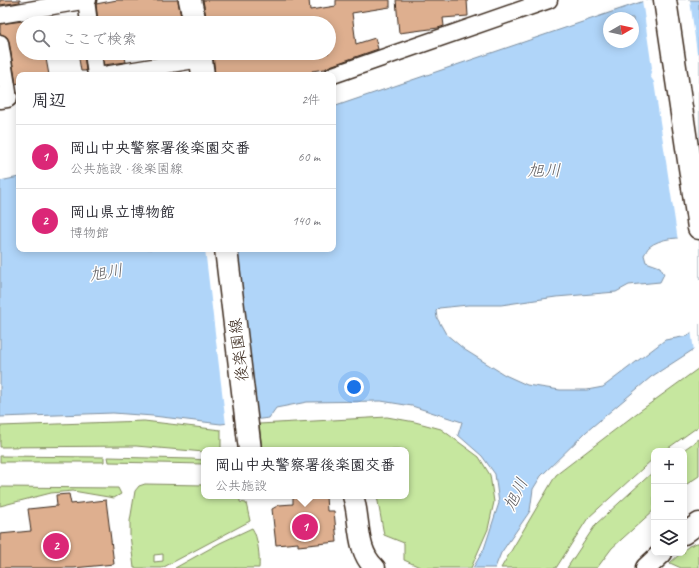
<!DOCTYPE html>
<html lang="ja">
<meta charset="utf-8">
<style>
:root{--surface:#fff;--page:#f2f2f3;--text:#2b2b33;--muted:#7c7c81;--line:#e1e1e2;--accent:#db2777}
body{margin:0;font-family:Caveat,"Klee One",sans-serif;background:var(--page);color:var(--text)}
.controls{position:absolute;right:12px;bottom:12px;display:grid;overflow:hidden;border-radius:8px;box-shadow:0 2px 10px #0003}
.controls button{width:36px;height:36px;display:grid;place-items:center;padding:0;border:0;border-bottom:1px solid var(--line);background:var(--surface);color:var(--text);font:20px sans-serif}
.compass{position:absolute;left:603px;top:12px;width:36px;height:36px;border-radius:50%;background:var(--surface);box-shadow:0 2px 10px #0003;rotate:81deg}
.you{position:absolute;left:354px;top:387px;width:14px;height:14px;margin:-10px;border:3px solid #fff;border-radius:50%;background:#1a73e8;box-shadow:0 0 0 6px #1a73e833}
.badge{display:grid;place-items:center;width:26px;height:26px;border-radius:50%;background:var(--accent);color:#fff;font-size:13px;font-weight:700}
.pin{position:absolute;translate:-50% -50%;border:2px solid #fff;box-shadow:0 1px 4px #0006}
.popup{position:absolute;left:201px;top:447px;width:208px;height:52px;box-sizing:border-box;display:grid;place-content:center;border-radius:8px;background:var(--surface);filter:drop-shadow(0 1px 3px #0005);font-size:13px;white-space:nowrap;color:var(--muted)}
.popup b{font-size:15px;color:var(--text)}
.popup::after{content:'';position:absolute;left:50%;top:100%;margin-left:-8px;border:8px solid transparent;border-top-color:var(--surface)}
.list{margin:0;padding:0;list-style:none}
h2{display:flex;justify-content:space-between;align-items:center;height:52px;margin:0;padding:0 16px;font-size:17px}
h2 small{font-size:13px;font-weight:400;color:var(--muted)}
.list li{display:grid;grid-template-columns:26px 1fr auto;gap:12px;align-items:center;box-sizing:border-box;height:64px;padding:0 16px;border-top:1px solid var(--line)}
.list b{display:block;font-size:15px;white-space:nowrap}
.list p{margin:0;font-size:13px;white-space:nowrap;color:var(--muted)}
.list em{font-size:13px;font-style:normal;color:var(--muted)}
.icon{flex:none;width:22px;height:22px;fill:none;stroke:currentColor;stroke-width:2;stroke-linecap:round;stroke-linejoin:round}
.map{position:relative;flex:none;width:699px;height:568px;overflow:hidden}
.search{position:absolute;background:var(--surface);box-shadow:0 2px 10px #0003;left:16px;top:16px;width:320px;height:44px;display:flex;align-items:center;gap:10px;box-sizing:border-box;padding:0 14px;border-radius:22px;color:var(--muted);font-size:15px}
.panel{position:absolute;background:var(--surface);box-shadow:0 2px 10px #0003;left:16px;top:72px;width:320px;height:180px;border-radius:8px}
.map>svg:first-child{display:block}
.green{fill:#c6e79f;stroke:#80885e;fill-rule:evenodd}
.water{fill:#b0d5f9;stroke:#8191a1;fill-rule:evenodd}
.pier{fill:#fff}
.building{fill:#deaf8f;stroke:#3b2a1e}
.lines{fill:none;stroke-linecap:round;stroke-linejoin:round}
.minor-casing{stroke:#3b2a1e;stroke-width:19}
.tertiary-casing{stroke:#3b2a1e;stroke-width:23}
.secondary-casing{stroke:#3b2a1e;stroke-width:25}
.minor{stroke:#fff;stroke-width:16}
.tertiary{stroke:#fff;stroke-width:20}
.secondary{stroke:#fff;stroke-width:22}
.labels{text-anchor:middle;stroke-width:3;stroke-linejoin:round;paint-order:stroke}
.street-label{font-size:16px;fill:#3b2a1e;stroke:#fff}
.water-label{font-size:17px;font-style:italic;fill:#5e5d60;stroke:#fff}
</style>
<div class="map">
<svg width="699" height="568" viewBox="0 0 699 568">
<rect width="100%" height="100%" fill="#fff"/>
<filter id="ink" filterUnits="userSpaceOnUse"><feTurbulence type="fractalNoise" baseFrequency=".025" numOctaves="2"/><feDisplacementMap in="SourceGraphic" scale="8" xChannelSelector="R" yChannelSelector="G"/><feConvolveMatrix kernelMatrix="1 2 1 2 8 2 1 2 1" color-interpolation-filters="sRGB"/></filter>
<g filter="url(#ink)">
<!-- green -->
<path class="green" d="M699,368v58l-35,25h-10v7l-66,60 -32,50h-55l55,-93 81,-62z
M387,417l28,5 26,7 38,28 11,18 4,27 -6,27 -17,39h-49l-18,-8v-17l-20,-8 -7,-39h29v-46h-144l-3,-26z
M144,421l77,9v20h-17v2l-68,-6 -136,1v-21z
M699,439v37l-15,10v-35h-2z
M0,456l104,1v5h-104z
M108,457l84,2 12,1v4l-95,-2z
M654,471v39l-42,38 -15,20h-30l29,-44z
M145,484l59,1v11h36v6l6,1 4,18 -88,47h-28l-4,-33v-14l5,-30 4,-5zM163,554v7l-9,1v-7z
M0,487l118,1 3,6 -7,4 -41,-7 -22,2 -51,13z
M252,528c6,8 8,30 7,40h-84l45,-25z
M697,543h2v25h-18l-11,-5 11,-10h3v-3l5,-4z"/>
<!-- water -->
<path class="water" d="M647,0h52v280l-6,-40c-12,-4 -33,-2 -44,7 -2,2 -3,5 -5,8l2,7 14,5 4,7 -4,8 -31,3 -13,7 -60,5 -55,8h-33l-29,3 -3,3 1,7 9,16 19,16 40,25 22,10 33,5h27l16,-3 62,-47 23,-4 11,-12v22l-48,31 -65,55 -45,44 -8,13 -3,22 -29,42 -6,15h-22l11,-19 15,-46 -4,-29 -13,-18 -24,-21 4,-13 -50,-16 -31,-5 -74,1 -31,6 -7,10 -48,6 -68,-8 -40,-3 -113,4v-236l19,-4v72h314v-142zM609,18h24v24h-24z"/>
<!-- pier -->
<path class="pier" d="M642,0h48l7,53 2,1v228l-2,-2 -5,-39 -5,-1 -9,1 -24,-159 -4,-6 2,-8z
M205,249h32l21,172 -32,4z
M698,322h1v26l-5,3 -3,-21z"/>
<!-- building -->
<path class="building" d="M0,0h20v2l-20,3z
M117,0h61l4,23h-84l-2,-19z
M203,0h106l1,10 26,-4v-6h54v7l-38,6 4,31 19,-6 3,11 -48,17 -5,3 -13,2 1,4h-98l-2,-22h116v-30h-122z
M396,0h71l1,16 -25,2 1,8 -6,2 -39,5z
M23,21v32h22l4,22h-30v8l-3,1 -7,-43 -2,-4 -7,-3v-10z
M78,53h6l2,18h-5z
M103,53h21l2,9 -22,3z
M69,494l2,10 35,-4 8,64 -40,4h-74v-34l31,-3 -3,-22 29,-3 -1,-11z
M297,496h29l1,15h7l3,31 -39,4v-3l-22,2 -4,-36 7,-4 14,-1v-6l4,-1z"/>
<g class="lines">
<defs>
<path id="minor" d="M86,0l3,23
M0,15l88,-15
M0,43l8,49
M93,53l3,22
M104,75l97,-16
M333,75l216,-75"/>
<path id="tertiary" d="M0,98l7,-1
M353,496c8,24 2,54 22,72
M684,534l15,-11
M646,568l16,-15"/>
<path id="secondary" d="M190,0l5,23
M665,0l34,228
M200,53l3,22
M226,249l24,201"/>
</defs>
<!-- minor casing -->
<use href="#minor" class="minor-casing"/>
<!-- tertiary casing -->
<use href="#tertiary" class="tertiary-casing"/>
<!-- secondary casing -->
<use href="#secondary" class="secondary-casing"/>
<!-- minor -->
<use href="#minor" class="minor"/>
<!-- tertiary -->
<use href="#tertiary" class="tertiary"/>
<!-- secondary -->
<use href="#secondary" class="secondary"/>
</g>
</g>
<g class="labels">
<!-- street labels -->
<g class="street-label">
<text transform="translate(238 350) rotate(-97)" y="6">後楽園線</text>
</g>
<!-- water labels -->
<g class="water-label">
<text x="544" y="176">旭川</text>
<text transform="translate(106 272) rotate(-9)" y="6">旭川</text>
<text transform="translate(515 494) rotate(-64)" y="6">旭川</text>
</g>
</g>
</svg>
<div class="controls">
<button>+</button>
<button>−</button>
<button><svg class="icon" aria-label="layers" viewBox="0 0 24 24"><path d="M12 4l9 5-9 5-9-5zM3 14l9 5 9-5"/></svg></button>
</div>
<svg class="compass" viewBox="-18 -18 36 36"><path d="M0-13l5 13h-10z" fill="#e53935"/><path d="M0 13l5-13h-10z" fill="#7c7c81"/></svg>
<div class="you"></div>
<div class="pin badge" style="left:305px;top:527px">1</div>
<div class="popup"><b>岡山中央警察署後楽園交番</b>公共施設</div>
<div class="pin badge" style="left:56px;top:546px">2</div>
<div class="search"><svg class="icon" aria-label="search" viewBox="0 0 24 24"><circle cx="10" cy="10" r="6"/><path d="M15 15l6 6"/></svg>ここで検索</div>
<section class="panel">
<h2>周辺<small>2件</small></h2>
<ul class="list">
<li><span class="badge">1</span><div><b>岡山中央警察署後楽園交番</b><p>公共施設 · 後楽園線</p></div><em>60 m</em></li>
<li><span class="badge">2</span><div><b>岡山県立博物館</b><p>博物館</p></div><em>140 m</em></li>
</ul>
</section>
</div>
